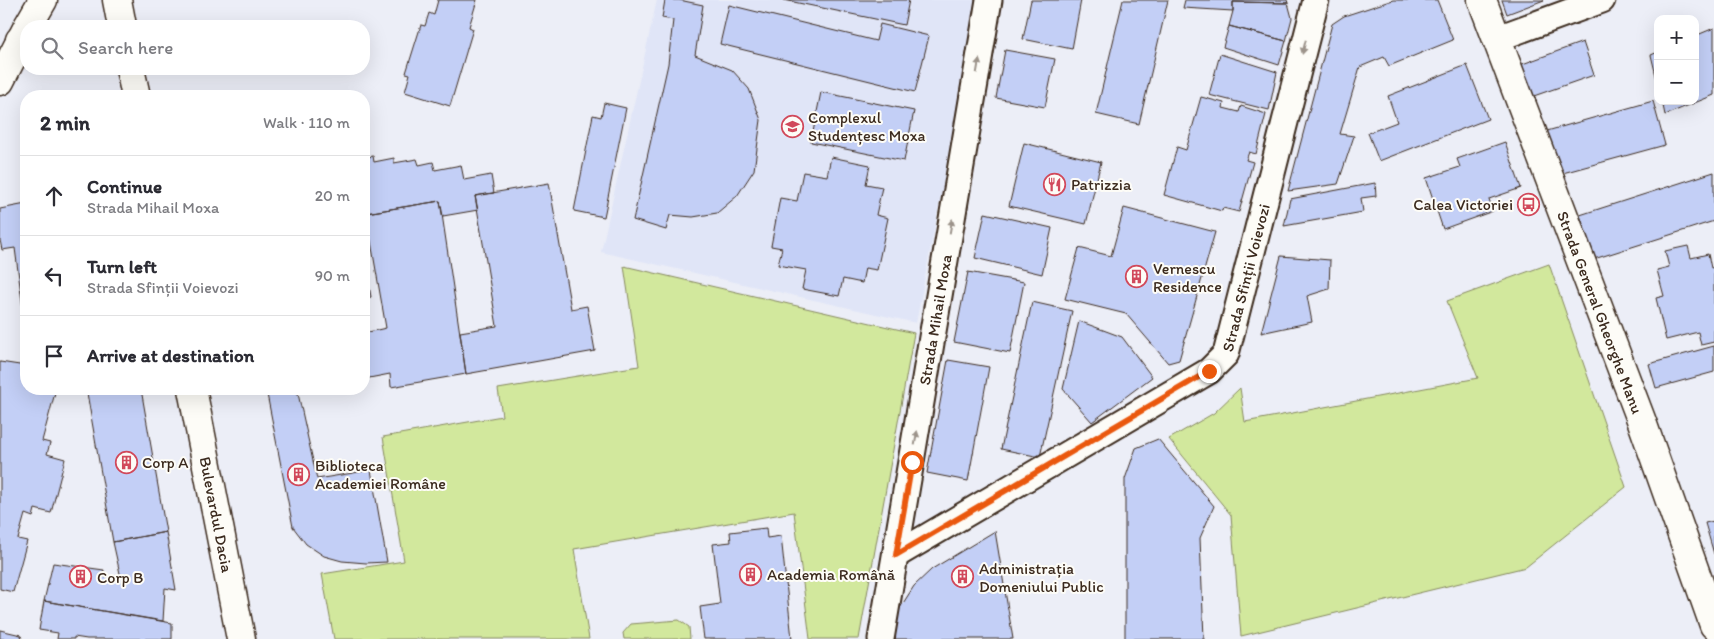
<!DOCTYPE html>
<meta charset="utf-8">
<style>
:root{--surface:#fff;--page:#f2f2f3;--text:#2b2b33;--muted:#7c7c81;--line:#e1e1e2}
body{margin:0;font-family:Itim,sans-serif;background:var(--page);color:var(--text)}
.controls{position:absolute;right:15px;top:15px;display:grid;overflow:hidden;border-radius:10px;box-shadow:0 5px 20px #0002}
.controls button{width:45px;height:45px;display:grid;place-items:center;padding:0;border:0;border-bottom:1px solid var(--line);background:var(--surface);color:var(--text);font:25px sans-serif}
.stop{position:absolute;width:15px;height:15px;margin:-11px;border:4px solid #ea580c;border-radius:50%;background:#fff}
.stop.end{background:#ea580c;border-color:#fff;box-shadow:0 1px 5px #0008}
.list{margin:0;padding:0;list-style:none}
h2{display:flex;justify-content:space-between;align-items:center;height:65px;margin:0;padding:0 20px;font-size:21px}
h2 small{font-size:16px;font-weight:400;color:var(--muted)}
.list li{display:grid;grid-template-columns:32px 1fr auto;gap:15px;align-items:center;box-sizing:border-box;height:80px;padding:0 20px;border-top:1px solid var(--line)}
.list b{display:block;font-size:19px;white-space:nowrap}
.list p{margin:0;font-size:16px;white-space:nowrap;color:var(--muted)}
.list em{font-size:16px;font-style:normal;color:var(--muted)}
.icon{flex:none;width:28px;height:28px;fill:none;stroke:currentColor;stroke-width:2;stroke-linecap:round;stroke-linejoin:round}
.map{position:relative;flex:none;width:1714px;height:639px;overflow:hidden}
.search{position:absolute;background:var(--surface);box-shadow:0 5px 20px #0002;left:20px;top:20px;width:350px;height:55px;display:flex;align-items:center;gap:12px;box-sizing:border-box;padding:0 18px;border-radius:20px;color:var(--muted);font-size:19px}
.panel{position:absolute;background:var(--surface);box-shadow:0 5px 20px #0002;left:20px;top:90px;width:350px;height:305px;border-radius:20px}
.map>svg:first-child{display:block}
.built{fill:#e0e5f7}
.green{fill:#d2e89d;stroke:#86895e}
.building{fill:#c3cff6;stroke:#3b2a1e}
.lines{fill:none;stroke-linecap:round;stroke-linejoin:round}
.street-casing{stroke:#3b2a1e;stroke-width:29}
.secondary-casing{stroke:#3b2a1e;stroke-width:31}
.primary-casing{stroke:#3b2a1e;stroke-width:31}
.street{stroke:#fdfcf7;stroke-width:25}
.secondary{stroke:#fdfcf7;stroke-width:28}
.primary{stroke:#fdfcf7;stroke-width:28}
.oneway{fill:#9c938a}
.route{stroke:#ea580c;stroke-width:6}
.labels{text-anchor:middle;stroke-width:4;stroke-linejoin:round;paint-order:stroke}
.poi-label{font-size:16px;fill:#3b2a1e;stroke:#fdfcf7;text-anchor:start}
.street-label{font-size:16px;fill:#3b2a1e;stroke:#fdfcf7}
</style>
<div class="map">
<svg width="1714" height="639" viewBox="0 0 1714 639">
<rect width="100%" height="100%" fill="#eceef7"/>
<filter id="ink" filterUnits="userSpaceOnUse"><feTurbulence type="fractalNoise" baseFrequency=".02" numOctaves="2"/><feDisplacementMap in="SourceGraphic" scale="10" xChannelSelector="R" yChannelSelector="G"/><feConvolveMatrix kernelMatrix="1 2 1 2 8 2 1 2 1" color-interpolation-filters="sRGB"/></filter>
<g filter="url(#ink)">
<!-- built -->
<path class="built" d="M657,0h322l-63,323 -315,-71z"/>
<!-- green -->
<path class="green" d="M1549,264l77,223 -100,80 -285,69 -10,-121 -62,-76 45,-26 26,-25 5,34 233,-44 -31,-77z
M624,266l290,67 -55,306h-49l-16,-127 -220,37 15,90h-255l-12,-65 82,-13 -21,-124 119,-21 -4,-27 141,-23z
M679,620l10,7 1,12h-66l-1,-6 8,-9z"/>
<!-- building -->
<path class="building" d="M438,0h39l-8,27 4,2 -23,77 -45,-14 5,-18 -4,-1 15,-48 4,1 4,-13 5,2z
M665,0h14l24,5 -8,50 37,15 17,19 12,31 -7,50 -17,26 -20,17 -24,4 -23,-2 -4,15 -33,-10 35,-156 5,-44 -11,-2z
M784,0h125l-5,25z
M1031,0h50l-9,49 -49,-10z
M1123,0h45l-29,124 -43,-10z
M1185,0h102l1,3 -55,-1v9l-50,-3z
M1393,0h44l16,40 -64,26 -5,-9 -24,10 -20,67 14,2 -16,48 -50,7 44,-167 12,-8z
M1502,0h42l-37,14z
M1233,2l55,1 4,15 -6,23 -57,-15 4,-15z
M729,5l147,36 4,-17 49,12 -14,56 -195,-48z
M1229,26l57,15 -7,24 -56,-18z
M1714,28v67l-49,20 -3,-14h33v-65z
M1583,42l11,33 -66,23 -11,-32z
M1005,50l50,9 -10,48 -49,-9z
M1658,52v32l-7,-29z
M1220,54l57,18 -8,38 -60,-15z
M1467,65l21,54 -109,42 -11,-28 29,-11 -9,-26z
M821,92l93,19 -10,50 -93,-19z
M1201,97l23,6 -1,5 16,4 2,-6 25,8 -10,40 -7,-2 -3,8 7,2 -14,50 -16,-4 -1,3 -58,-16 13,-48 9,3z
M1653,101l12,44 -106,29 -12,-43z
M604,103l22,5 -22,109 -30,-6 19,-96 8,2z
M1505,142l16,46 -32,11 4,12 -50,18 -17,-51 34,-11 -3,-8z
M1024,143l77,19 -15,62 -77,-18z
M373,156l1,6 20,-4v5l23,-4 2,6 14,-3 2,8 26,-5 3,15 27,-5 3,18 -19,3 3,14 -35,6 -3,-15 -74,12 -2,-13v-42z
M831,157l39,8 -4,19 16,3 -6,28 12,3 -11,52 -12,-2 -3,15 -19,-4 -4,17 -37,-7 4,-19 -28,-5 4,-17 -11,-2 9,-48 17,3 6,-29 24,4z
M1714,172v49l-120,38 -14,-44z
M549,183l22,126 16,-3 8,45 -129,23 -6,-42 37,-6 -22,-130z
M1375,183l1,13 -15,2 2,14 -79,14 6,-27z
M440,201l26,173 -75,13 -1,-13 -26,5v-46l22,-5 -20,-115z
M26,204v105h-3l-8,-61 -13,2 -2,-10v-31z
M1124,208l91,24 -36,128 -11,3 -42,-49 -61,-15 14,-51 32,8z
M985,213l67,15 -10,46 -67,-16z
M1688,246l3,12 17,-4 3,14 3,-1v75l-13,3 -3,-13 -32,8 -10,-42 8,-2 -7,-26 12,-3 -4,-16z
M364,256l7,41 -7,2z
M1281,256l49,4 -1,29 -22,7 5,26 -51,11z
M968,272l56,10 -14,71 -56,-11z
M1032,302l40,9 -32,146 -39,-8z
M1079,321l43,16 30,40 -60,45 -29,-33z
M1714,346v26l-58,16 -7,-24z
M948,360l41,7 -21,114 -41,-8z
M0,362l26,4v23h30l-14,52 8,2 -3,11 18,5 -14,54 -16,-4 -2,8 -8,-3 -7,25 9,2 -14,51 -13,-3z
M107,389h34l25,143 -53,10 -26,-149z
M266,389h31l20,90 54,-9 16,92 -21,1 -24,-2 -18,-5 -18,-12 -13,-17z
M1158,439l56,67 -14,32 4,101h-79v-160l11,-31z
M1714,521v33l-9,-31z
M766,528l1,10 14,-2 11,103h-88l-4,-32 20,-3 -7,-60 18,-2 -1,-10z
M995,531l18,108h-121l8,-31 14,-22 18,-17z
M166,532l10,58 -11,-2 -2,33 -119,-20 9,-38 51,7 -1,6 18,2 -8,-36z
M44,601l128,22v16h-85l-13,-2v2h-17l1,-6 -19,-3z
M0,630l21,5 1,4h-22z"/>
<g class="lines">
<defs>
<g id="street">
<path d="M1498,38l104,-38"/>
<path id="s1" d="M896,555l313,-184 17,-17 90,-354"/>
<path id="s2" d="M881,639l108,-639"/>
</g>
<g id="secondary">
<path id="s3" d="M1482,0l160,422 72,203"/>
<path d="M28,26l15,-26"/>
<path d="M0,81l26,-51"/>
</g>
<g id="primary">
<path d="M117,0l5,26"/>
<path d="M20,40l6,-1"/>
<path d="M130,69l6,27"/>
<path id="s4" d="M192,389l49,250"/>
</g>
</defs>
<!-- street casing -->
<use href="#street" class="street-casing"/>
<!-- secondary casing -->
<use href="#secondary" class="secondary-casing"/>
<!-- primary casing -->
<use href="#primary" class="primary-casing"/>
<!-- street -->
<use href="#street" class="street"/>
<!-- secondary -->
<use href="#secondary" class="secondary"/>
<!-- primary -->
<use href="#primary" class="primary"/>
</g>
<!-- one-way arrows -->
<defs><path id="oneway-solid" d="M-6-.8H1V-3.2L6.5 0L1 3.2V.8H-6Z" transform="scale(1.25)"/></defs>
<g class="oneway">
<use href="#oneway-solid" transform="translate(1304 47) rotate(104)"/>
<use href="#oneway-solid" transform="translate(978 66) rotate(-80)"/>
<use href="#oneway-solid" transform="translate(951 226) rotate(-80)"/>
<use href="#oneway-solid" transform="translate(916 438) rotate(-80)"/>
</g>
</g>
<g class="lines" filter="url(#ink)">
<!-- route -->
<path class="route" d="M912,462l-16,93 313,-184"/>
</g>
<!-- icons -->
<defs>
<symbol id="university-ring" viewBox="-11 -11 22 22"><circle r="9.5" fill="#fdfcf7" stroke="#d1495b" stroke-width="1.5"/><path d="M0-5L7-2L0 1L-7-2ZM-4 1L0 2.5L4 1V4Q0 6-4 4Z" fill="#d1495b"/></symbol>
<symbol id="restaurant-ring" viewBox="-11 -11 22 22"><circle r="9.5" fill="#fdfcf7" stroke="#d1495b" stroke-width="1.5"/><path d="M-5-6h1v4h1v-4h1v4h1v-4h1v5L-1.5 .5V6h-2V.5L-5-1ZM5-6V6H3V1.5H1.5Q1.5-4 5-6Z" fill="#d1495b"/></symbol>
<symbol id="bus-ring" viewBox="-11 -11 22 22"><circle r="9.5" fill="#fdfcf7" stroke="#d1495b" stroke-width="1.5"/><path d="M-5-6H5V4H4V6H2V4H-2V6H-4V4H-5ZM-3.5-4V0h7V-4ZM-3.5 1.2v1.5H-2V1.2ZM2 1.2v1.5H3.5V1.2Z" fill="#d1495b"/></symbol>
<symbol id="building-ring" viewBox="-11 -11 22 22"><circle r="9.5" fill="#fdfcf7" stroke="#d1495b" stroke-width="1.5"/><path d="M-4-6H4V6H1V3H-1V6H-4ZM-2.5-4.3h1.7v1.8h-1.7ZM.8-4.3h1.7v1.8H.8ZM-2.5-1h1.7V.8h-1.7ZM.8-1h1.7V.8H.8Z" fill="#d1495b"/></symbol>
</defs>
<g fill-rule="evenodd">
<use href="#university-ring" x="780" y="114" width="25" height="25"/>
<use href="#restaurant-ring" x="1042" y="172" width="25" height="25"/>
<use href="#bus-ring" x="1516" y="192" width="25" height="25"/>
<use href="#building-ring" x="1124" y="264" width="25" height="25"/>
<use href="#building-ring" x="114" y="450" width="25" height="25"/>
<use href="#building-ring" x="286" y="462" width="25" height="25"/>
<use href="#building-ring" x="738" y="562" width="25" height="25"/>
<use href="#building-ring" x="68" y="564" width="25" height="25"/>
<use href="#building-ring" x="950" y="564" width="25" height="25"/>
</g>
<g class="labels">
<!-- poi labels -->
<g class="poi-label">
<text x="808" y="123">Complexul<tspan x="808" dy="18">Studențesc Moxa</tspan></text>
<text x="1071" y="190">Patrizzia</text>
<text x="1513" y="210" text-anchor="end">Calea Victoriei</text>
<text x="1153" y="274">Vernescu<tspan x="1153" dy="18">Residence</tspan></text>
<text x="142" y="468">Corp A</text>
<text x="315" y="471">Biblioteca<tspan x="315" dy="18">Academiei Române</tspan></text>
<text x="979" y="574">Administrația<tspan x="979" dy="18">Domeniului Public</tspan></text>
<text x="767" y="580">Academia Română</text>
<text x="97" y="583">Corp B</text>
</g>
<!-- street labels -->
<g class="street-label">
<text dy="6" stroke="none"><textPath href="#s1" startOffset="466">Strada Sfinții Voievozi</textPath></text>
<text dy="6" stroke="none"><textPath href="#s3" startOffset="334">Strada General Gheorghe Manu</textPath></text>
<text dy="6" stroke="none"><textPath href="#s2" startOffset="324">Strada Mihail Moxa</textPath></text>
<text dy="6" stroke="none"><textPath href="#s4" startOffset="128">Bulevardul Dacia</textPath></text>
</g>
</g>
</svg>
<div class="controls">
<button>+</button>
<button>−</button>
</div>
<div class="stop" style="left:912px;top:462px"></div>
<div class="stop end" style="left:1209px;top:371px"></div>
<div class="search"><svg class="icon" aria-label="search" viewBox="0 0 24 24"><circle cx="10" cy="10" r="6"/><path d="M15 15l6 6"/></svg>Search here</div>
<section class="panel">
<h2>2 min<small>Walk · 110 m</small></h2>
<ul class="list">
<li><svg class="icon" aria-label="ahead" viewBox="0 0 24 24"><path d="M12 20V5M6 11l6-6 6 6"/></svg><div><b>Continue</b><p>Strada Mihail Moxa</p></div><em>20 m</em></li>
<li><svg class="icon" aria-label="left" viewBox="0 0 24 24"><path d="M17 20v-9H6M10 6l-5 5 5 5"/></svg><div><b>Turn left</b><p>Strada Sfinții Voievozi</p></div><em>90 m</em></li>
<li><svg class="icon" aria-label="arrive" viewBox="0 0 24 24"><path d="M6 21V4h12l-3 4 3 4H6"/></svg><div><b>Arrive at destination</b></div></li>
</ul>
</section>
</div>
